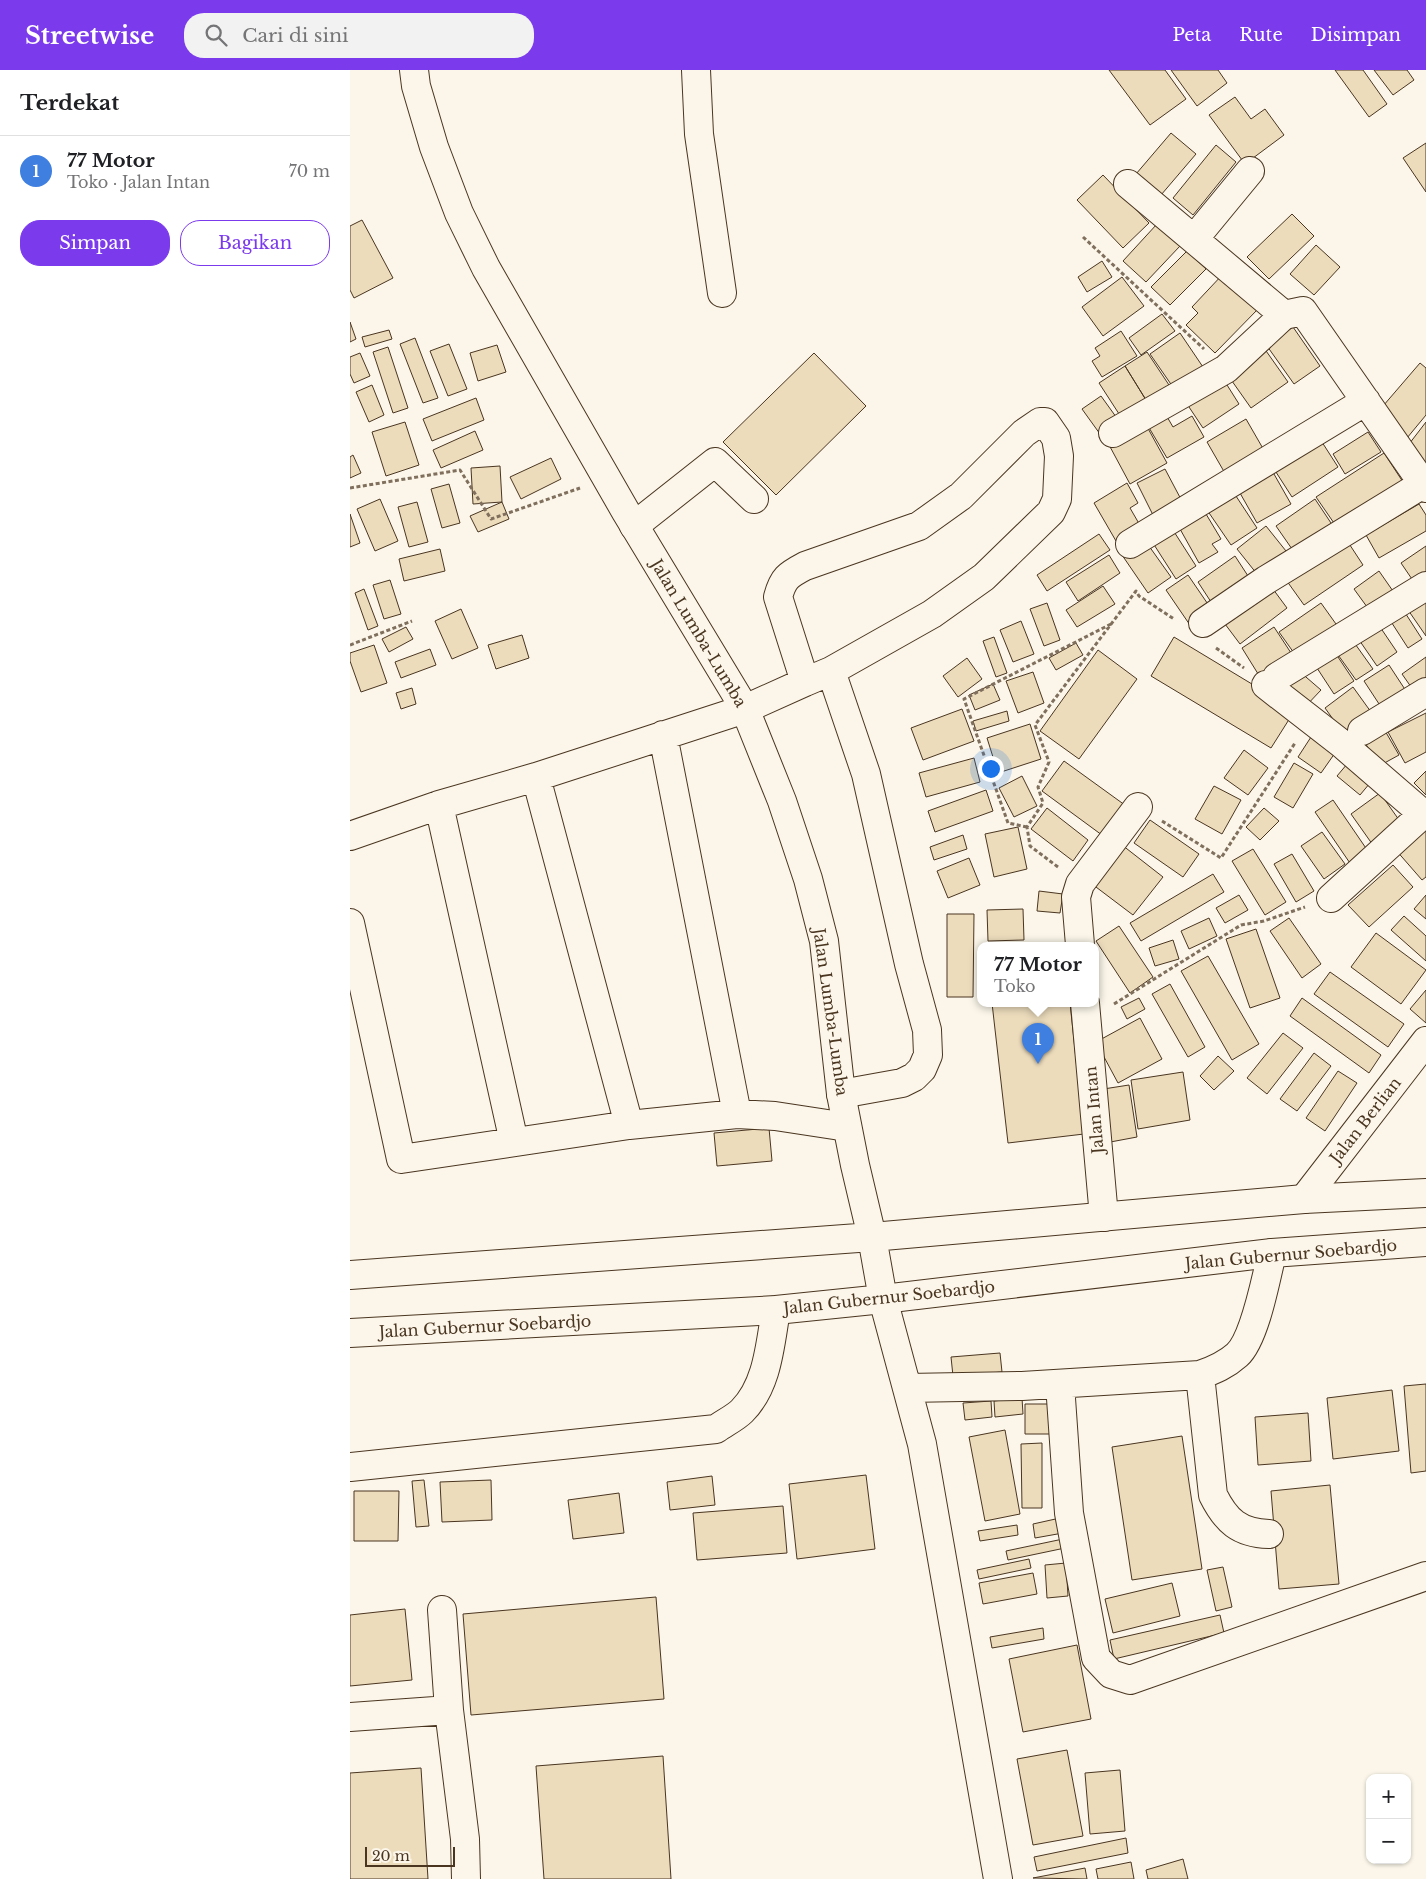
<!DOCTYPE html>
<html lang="id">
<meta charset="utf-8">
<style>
:root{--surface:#fff;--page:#f2f2f2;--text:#202124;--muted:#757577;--line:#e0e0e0;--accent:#7c3aed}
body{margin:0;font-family:"Libre Baskerville",serif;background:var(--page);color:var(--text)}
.controls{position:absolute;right:15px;bottom:15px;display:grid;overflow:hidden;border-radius:10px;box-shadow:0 1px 4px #0004}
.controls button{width:45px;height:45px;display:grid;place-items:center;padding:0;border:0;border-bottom:1px solid var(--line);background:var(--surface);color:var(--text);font:25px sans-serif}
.scale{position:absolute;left:15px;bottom:12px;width:90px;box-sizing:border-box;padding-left:5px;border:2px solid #4a3520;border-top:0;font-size:14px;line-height:18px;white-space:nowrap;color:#4a3520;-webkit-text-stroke:4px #fbf6e9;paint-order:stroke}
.you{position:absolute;left:640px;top:698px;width:18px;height:18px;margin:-12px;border:4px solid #fff;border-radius:50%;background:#1a73e8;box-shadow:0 0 0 8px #1a73e833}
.badge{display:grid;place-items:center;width:32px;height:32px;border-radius:50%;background:var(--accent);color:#fff;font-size:16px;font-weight:700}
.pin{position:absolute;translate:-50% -41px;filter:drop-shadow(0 1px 2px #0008)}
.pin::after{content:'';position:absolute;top:26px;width:18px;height:15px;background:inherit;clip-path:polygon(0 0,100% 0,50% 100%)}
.popup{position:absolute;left:627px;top:872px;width:122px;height:65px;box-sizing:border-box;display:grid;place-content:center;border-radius:10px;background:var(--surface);filter:drop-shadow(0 1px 4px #0005);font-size:16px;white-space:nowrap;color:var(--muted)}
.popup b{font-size:19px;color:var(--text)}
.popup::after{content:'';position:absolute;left:50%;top:100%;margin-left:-10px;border:10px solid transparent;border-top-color:var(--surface)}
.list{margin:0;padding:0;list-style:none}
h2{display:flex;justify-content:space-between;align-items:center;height:65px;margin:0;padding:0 20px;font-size:21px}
h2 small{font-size:16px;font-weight:400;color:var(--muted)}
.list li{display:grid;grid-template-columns:32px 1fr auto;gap:15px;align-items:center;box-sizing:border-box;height:70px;padding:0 20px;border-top:1px solid var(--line)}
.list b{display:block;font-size:19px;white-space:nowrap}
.list p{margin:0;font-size:16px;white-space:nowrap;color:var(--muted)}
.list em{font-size:16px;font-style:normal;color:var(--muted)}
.actions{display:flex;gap:10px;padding:15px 20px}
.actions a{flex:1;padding:11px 0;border:1px solid var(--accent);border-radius:20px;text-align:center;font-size:18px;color:var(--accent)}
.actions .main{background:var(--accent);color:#fff}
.icon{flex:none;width:28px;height:28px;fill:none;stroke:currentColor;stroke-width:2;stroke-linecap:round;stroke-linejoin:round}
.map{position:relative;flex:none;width:1076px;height:1809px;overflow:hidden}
header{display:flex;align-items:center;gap:30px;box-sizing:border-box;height:70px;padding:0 25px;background:var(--accent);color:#fff}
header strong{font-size:24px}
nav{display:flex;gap:28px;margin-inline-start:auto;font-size:18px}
.search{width:350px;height:45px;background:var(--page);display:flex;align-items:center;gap:12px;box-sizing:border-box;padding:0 18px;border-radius:20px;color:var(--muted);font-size:19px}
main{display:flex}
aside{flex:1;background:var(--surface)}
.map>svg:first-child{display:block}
.building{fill:#ecdcbc;stroke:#4a3520}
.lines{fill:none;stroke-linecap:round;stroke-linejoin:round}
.minor-casing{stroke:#4a3520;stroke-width:30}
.highway-casing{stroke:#4a3520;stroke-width:30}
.path{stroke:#7f6f5c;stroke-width:3;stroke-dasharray:4 2.5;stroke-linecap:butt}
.minor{stroke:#fbf6e9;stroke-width:28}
.highway{stroke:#fbf6e9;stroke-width:28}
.labels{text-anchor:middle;stroke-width:4;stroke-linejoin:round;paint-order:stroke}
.street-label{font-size:16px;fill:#4a3520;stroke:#fbf6e9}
</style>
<header>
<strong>Streetwise</strong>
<div class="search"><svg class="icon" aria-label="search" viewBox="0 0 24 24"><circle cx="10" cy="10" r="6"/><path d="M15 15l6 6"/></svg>Cari di sini</div>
<nav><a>Peta</a><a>Rute</a><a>Disimpan</a></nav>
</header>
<main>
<aside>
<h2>Terdekat<small></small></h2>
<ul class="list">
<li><span class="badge" style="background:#3f7fe0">1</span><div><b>77 Motor</b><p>Toko · Jalan Intan</p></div><em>70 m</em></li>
</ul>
<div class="actions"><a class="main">Simpan</a><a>Bagikan</a></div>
</aside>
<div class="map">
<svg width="1076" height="1809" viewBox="0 0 1076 1809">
<rect width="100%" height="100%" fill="#fbf6e9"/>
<!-- building -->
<path class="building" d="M759,0h56l21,29 -36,26z
M821,0h47l9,13 -30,23z
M985,0h28l24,34 -18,13z
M1024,0h33l7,10 -21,15z
M885,27l16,22 14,-10 19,26 -39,29 -36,-49z
M821,63l25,21 -35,41 -25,-21z
M1076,73v49l-23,-34z
M866,75l20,17 -43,53 -20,-17z
M753,105l46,48 -26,25 -46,-48z
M942,144l22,22 -45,43 -22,-22z
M12,150l31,58 -39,20 -4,-8v-64z
M807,154l23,22 -34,36 -23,-21z
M966,175l24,22 -26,28 -24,-21z
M837,181l19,18 -36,36 -19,-18z
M752,191l10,16 -25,15 -9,-15z
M874,203l35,35 -44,45 -29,-28 12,-12 -6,-6z
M772,207l22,29 -41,30 -21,-29z
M812,244l13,17 -34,24 -12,-17z
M0,252l6,17 -6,3z
M943,257l27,39 -26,18 -27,-38z
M39,260l3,9 -27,8 -3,-10z
M771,261l16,25 -35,21 -10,-16 8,-5 -5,-8z
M830,263l25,37 -30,20 -25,-36z
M65,268l23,60 -15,5 -23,-59z
M99,274l18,45 -19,7 -18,-45z
M147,275l9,27 -28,9 -8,-28z
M38,277l20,61 -15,5 -20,-61z
M914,278l24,34 -37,26 -24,-34z
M797,282l22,33 -23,15 -21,-34z
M10,283l10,23 -16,7 -4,-9v-17z
M464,283l52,53 -90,89 -53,-53z
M1070,293l6,5v47l-19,23 -30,-25z
M775,296l21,34 -25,17 -22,-34z
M872,307l17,27 -36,24 -18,-27z
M22,315l12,30 -15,7 -13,-30z
M751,326l18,25 -19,13 -18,-25z
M126,328l8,22 -52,21 -9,-22z
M816,345l7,12 19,-11 12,21 -37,21 -19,-32z
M896,349l19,33 -39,23 -19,-33z
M55,352l14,43 -33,11 -14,-44z
M1076,352v42l-20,-16z
M795,353l22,40 -37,21 -22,-41z
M125,361l8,19 -42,18 -8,-18z
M1018,362l13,20 -36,22 -12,-20z
M970,369l18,28 -46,30 -18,-28z
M1034,383l19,29 -67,44 -20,-29z
M3,385l8,18 -11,5v-21z
M201,388l10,21 -40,20 -11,-22z
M150,396l2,36 -29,2 -2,-36z
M920,397l21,37 -34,19 -21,-37z
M815,399l19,36 -29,14 -18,-36z
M777,413l11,20 -8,5 11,19 -25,14 -22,-38z
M99,414l11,39 -18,5 -11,-39z
M882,420l25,38 -26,17 -26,-38z
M30,429l18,42 -23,10 -18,-42z
M965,429l22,33 -45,17 -16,-23z
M67,432l11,40 -19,5 -11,-40z
M152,432l7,17 -31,13 -8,-16z
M1069,434l7,11v16l-47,27 -13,-23z
M0,444l10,29 -10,4z
M856,444l15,25 -9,5 6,8 -19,11 -19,-34z
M916,456l24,30 -29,23 -24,-30z
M821,457l25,39 -20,13 -25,-39z
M749,464l11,16 -63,41 -10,-16z
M994,466l19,29 -59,40 -20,-28z
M794,469l27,38 -23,16 -26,-38z
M1076,476v32l-10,7 -15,-22z
M90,479l5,22 -41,10 -5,-22z
M759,485l11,18 -42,28 -12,-19z
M885,486l15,23 -37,26 -15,-23z
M1029,501l16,23 -25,17 -16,-22z
M838,505l26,38 -22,15 -26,-38z
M40,510l11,34 -17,5 -11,-34z
M920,515l17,23 -47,36 -18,-24z
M753,516l12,18 -38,23 -11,-17z
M14,519l14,37 -10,4 -13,-37z
M1076,523v43l-20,-29z
M697,533l13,37 -16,6 -14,-37z
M971,533l20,28 -42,29 -20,-28z
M1052,538l20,31 -14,9 -20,-31z
M111,539l17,39 -26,11 -17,-38z
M671,551l13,33 -21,8 -13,-32z
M1026,551l21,31 -20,14 -22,-32z
M56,557l7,12 -24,13 -7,-13z
M924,557l19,29 -33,21 -18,-29z
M172,565l7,23 -33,11 -8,-24z
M644,567l13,36 -11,4 -13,-36z
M824,567l121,73 -24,38 -120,-72z
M1003,571l20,28 -17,11 -20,-28z
M726,573l7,12 -27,15 -7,-12z
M24,575l13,38 -26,9 -11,-31v-8z
M80,579l6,16 -35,13 -6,-16z
M748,580l39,29 -58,80 -39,-28z
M986,584l18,27 -20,13 -17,-26z
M1076,587v30l-10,7 -14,-20z
M617,588l15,21 -24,18 -15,-21z
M1039,595l19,29 -25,16 -19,-29z
M949,601l22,19 -17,18 -21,-19z
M683,602l11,31 -26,10 -12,-32z
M643,614l7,16 -25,10 -6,-15z
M1003,617l18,25 -28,21 -18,-25z
M62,618l4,16 -15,5 -5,-16z
M612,639l12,32 -51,19 -12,-32z
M657,641l2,10 -33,10 -3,-10z
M1076,643v39l-21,11 -17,-31z
M680,654l11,35 -43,14 -11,-35z
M1034,659l15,26 -20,11 -15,-25z
M961,667l24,16 -14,20 -23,-16z
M894,680l24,18 -20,27 -24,-17z
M1003,687l22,20 -15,18 -23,-19z
M624,688l6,24 -54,15 -7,-24z
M714,691l65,47 -23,30 -64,-47z
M944,693l19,11 -20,34 -19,-11z
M1076,701v24l-12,-12z
M672,706l15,30 -23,11 -15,-29z
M864,716l27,14 -19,34 -27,-15z
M636,720l7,21 -58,21 -7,-21z
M1030,723l24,34 -29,21 -24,-34z
M983,730l39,57 -18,12 -39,-57z
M697,738l41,32 -15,21 -42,-32z
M914,738l15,13 -19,19 -14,-13z
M800,750l49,34 -16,23 -49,-34z
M1076,754v53l-4,3 -27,-31z
M668,757l9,42 -33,8 -9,-43z
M972,762l23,32 -21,15 -23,-33z
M613,765l4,14 -33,11 -4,-13z
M772,775l41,32 -30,38 -41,-31z
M903,779l33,53 -21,13 -33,-54z
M942,784l22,37 -18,11 -22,-38z
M619,788l11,27 -32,13 -11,-27z
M1043,795l20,22 -44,40 -21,-22z
M863,804l11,18 -83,49 -11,-18z
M689,821l24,3 -3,19 -23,-2z
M889,825l9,15 -23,13 -9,-15z
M1076,825v24l-12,-10z
M673,839l1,31 -36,1 -1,-31z
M597,844h27l-1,83h-26z
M1054,846l22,20v25l-35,-31z
M859,848l8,18 -28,13 -8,-18z
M939,848l32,46 -19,14 -32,-47z
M769,856l34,51 -23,16 -34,-52z
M906,859l24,69 -30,10 -24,-69z
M1026,863l50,37 -25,34 -50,-37z
M823,870l6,19 -24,7 -6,-18z
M858,886l51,88 -27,16 -51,-89z
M980,902l74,52 -16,23 -74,-53z
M820,914l35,63 -17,10 -36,-63z
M1076,920v33l-16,-14z
M789,928l6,11 -18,10 -6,-12z
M952,928l79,57 -12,18 -79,-57z
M642,933h78l14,131 -76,9z
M790,948l22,41 -44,24 -22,-41z
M933,963l20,15 -36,46 -20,-16z
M964,983l17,13 -34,45 -17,-12z
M868,986l16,15 -20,19 -14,-14z
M988,1001l19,12 -32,48 -19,-13z
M833,1002l7,48 -52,9 -7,-49z
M779,1015l8,52 -32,6 -8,-53z
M419,1058l3,33 -55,5 -3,-33z
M650,1283l2,19 -49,4 -2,-19z
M1076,1314v87l-15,2 -7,-87z
M1042,1320l7,61 -66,8 -6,-61z
M672,1328l1,16 -28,3 -1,-16z
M641,1331l1,16 -27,3 -2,-17z
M675,1334h25v30h-25z
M958,1343l3,48 -53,4 -3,-48z
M655,1360l15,84 -35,7 -16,-84z
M832,1366l20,133 -70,11 -20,-133z
M692,1373v65h-20l-1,-64z
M516,1405l9,74 -78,10 -8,-75z
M362,1406l3,29 -45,5 -3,-28z
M74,1410l5,46 -13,1 -4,-46z
M141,1410l1,40 -50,2 -2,-40z
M980,1415l9,99 -60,5 -8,-98z
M4,1421h45l-1,50h-44z
M269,1423l5,40 -51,6 -5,-39z
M433,1436l4,47 -90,7 -4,-47z
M710,1448l3,15 -28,5 -2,-14z
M667,1455l1,10 -38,6 -2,-10z
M713,1469l2,9 -57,12 -2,-9z
M679,1489l2,9 -52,11 -2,-9z
M716,1493l2,33 -21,2 -2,-33z
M873,1497l9,40 -16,4 -9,-41z
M683,1503l4,21 -54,10 -4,-21z
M822,1513l8,33 -67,17 -8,-34z
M306,1527l8,102 -193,16 -8,-101z
M55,1539l7,71 -62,6v-71z
M870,1545l4,18 -110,26 -4,-19z
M693,1558l1,11 -52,9 -2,-11z
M727,1575l14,74 -68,13 -14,-73z
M717,1680l16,86 -50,9 -16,-86z
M313,1686l8,123h-127l-8,-113z
M71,1698l7,111h-78v-106z
M770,1700l5,61 -35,3 -5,-61z
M776,1768l2,15 -91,18 -3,-14z
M833,1789l5,20h-40l-2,-9z
M781,1792l3,17h-36l-2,-10z
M735,1798l2,11 -54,-1z"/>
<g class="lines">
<defs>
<path id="minor" d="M346,0l3,64 23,159
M778,114l156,131
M844,169l56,-68
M690,352h5l11,16 3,18 -2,43 -6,13 -67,65 -52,37 -101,57 -26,11 -27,-85c5,-19 10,-22 27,-31l114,-40 42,-30 63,-63z
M763,363l113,-64 58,-54 19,-4 123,177
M284,456l81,-64 39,37
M780,474l236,-143
M853,553l63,-43 157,-96
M481,601l35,103 43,190 18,66 1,25 -6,14 -8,8 -12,6 -61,11
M927,607l149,-91
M916,615l76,59 81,70
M1012,661l64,-39
M313,665l74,379
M186,707l93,348
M89,735l75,337
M0,766l89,-31 97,-28 209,-68 60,-27
M981,828l92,-84 3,2
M0,853l51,236 228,-34 108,-11 38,2 72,11
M730,875l-4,-48 4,-13 58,-77
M735,933l19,214
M954,1129l122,-158
M533,1229l39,145 76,435
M850,1305l13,120c13,26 26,38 56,39
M710,1314l9,129 27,145 15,16 19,6 296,-104
M557,1318l115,-2 178,-11c14,-5 26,-10 37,-20 18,-16 29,-77 35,-102
M0,1397l366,-38c8,-6 19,-11 26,-18 26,-26 28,-67 34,-101
M99,1640l16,129 1,40
M0,1647l99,-7 -7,-100"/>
<path id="highway" d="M64,0l2,16 18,61 25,66 27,55 140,244 119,197 37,92 26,78 16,62 17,153 14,71 17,72 11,62
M0,1205l522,-38 432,-38 122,-6
M0,1263l426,-23 107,-11 389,-46 154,-11"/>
</defs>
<!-- minor casing -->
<use href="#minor" class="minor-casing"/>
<!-- highway casing -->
<use href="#highway" class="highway-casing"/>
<!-- path -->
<path class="path" d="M733,167l121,112
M0,418l110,-18 31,49 89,-31
M0,575l62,-24
M866,578l28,20
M812,751l59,37 74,-115
M677,757l-19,-4 -44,-124 147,-75
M708,797l-28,-21 -3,-19 16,-24 -5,-16 11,-25 -14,-37 101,-134 3,5 35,23
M764,934l127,-79 23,-4 41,-14"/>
<!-- minor -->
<use href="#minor" class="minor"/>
<!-- highway -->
<use href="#highway" class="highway"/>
</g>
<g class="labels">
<!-- street labels -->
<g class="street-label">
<text transform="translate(349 563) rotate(59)" y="6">Jalan Lumba-Lumba</text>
<text transform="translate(481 942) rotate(82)" y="6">Jalan Lumba-Lumba</text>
<text transform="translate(744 1040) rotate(-95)" y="6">Jalan Intan</text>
<text transform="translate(1015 1050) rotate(-52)" y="6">Jalan Berlian</text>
<text transform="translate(941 1184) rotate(-5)" y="6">Jalan Gubernur Soebardjo</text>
<text transform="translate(539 1227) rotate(-6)" y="6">Jalan Gubernur Soebardjo</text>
<text transform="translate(135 1256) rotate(-3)" y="6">Jalan Gubernur Soebardjo</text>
</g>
</g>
</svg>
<div class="controls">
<button>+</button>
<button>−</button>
</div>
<div class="scale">20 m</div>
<div class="you"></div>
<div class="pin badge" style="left:688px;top:994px;background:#3f7fe0">1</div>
<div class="popup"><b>77 Motor</b>Toko</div>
</div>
</main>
